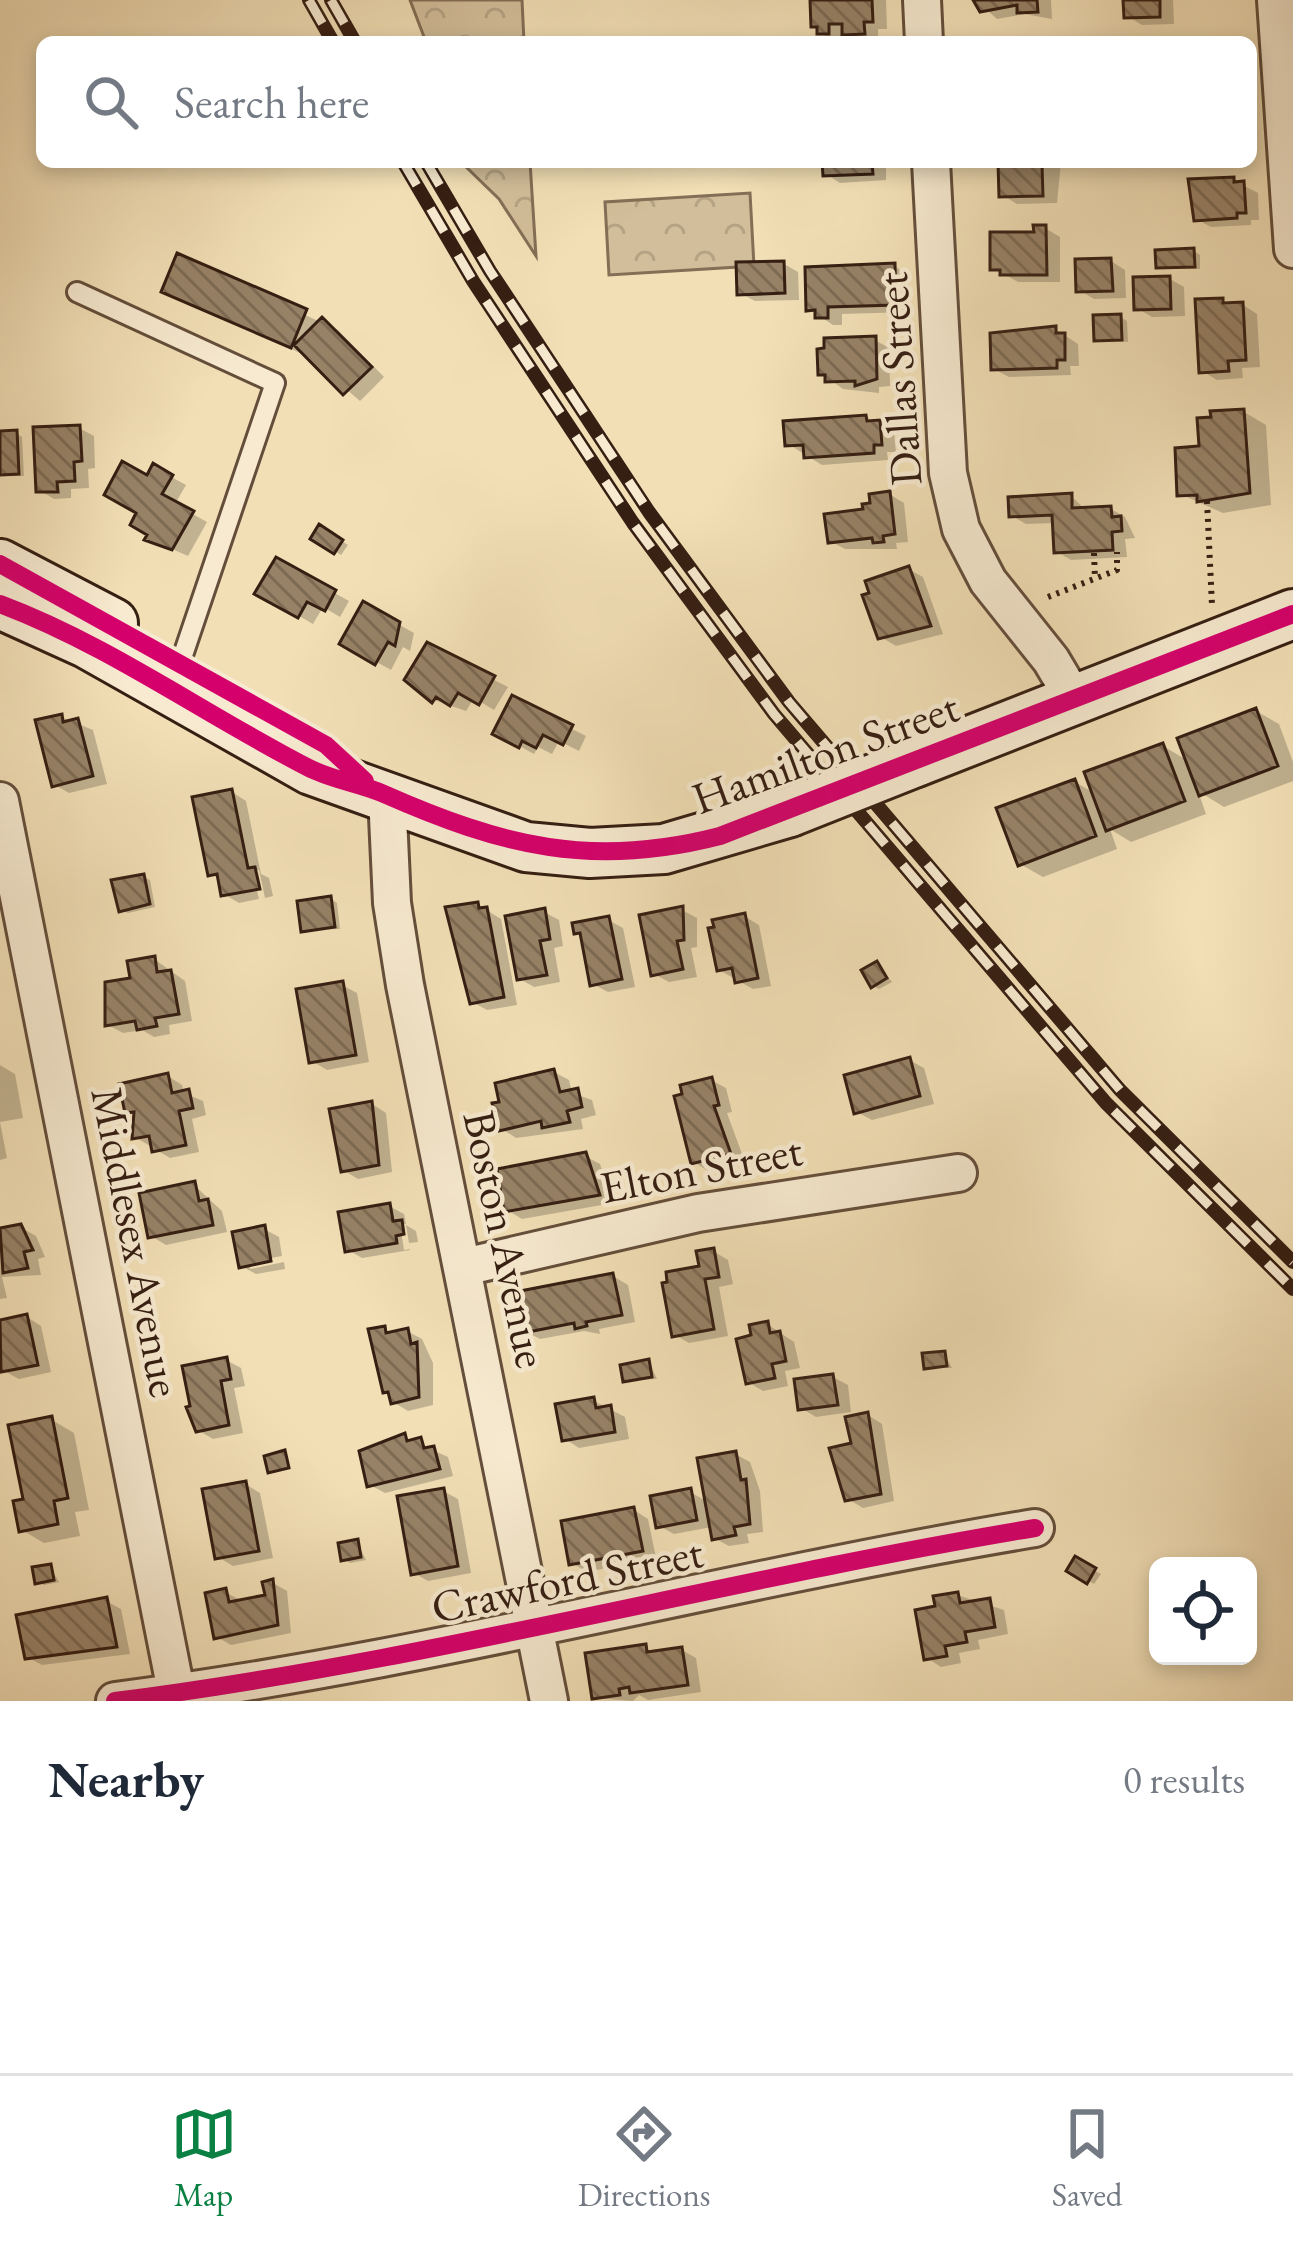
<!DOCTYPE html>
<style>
:root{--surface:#fff;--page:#f6f6f7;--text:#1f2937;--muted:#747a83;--line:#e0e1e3;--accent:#0b8043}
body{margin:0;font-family:"EB Garamond",serif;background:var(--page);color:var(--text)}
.controls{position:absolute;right:36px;bottom:36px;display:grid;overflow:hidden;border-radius:18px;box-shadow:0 6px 18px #0003}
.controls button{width:108px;height:108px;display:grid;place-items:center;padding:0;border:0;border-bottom:3px solid var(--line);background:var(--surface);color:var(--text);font:60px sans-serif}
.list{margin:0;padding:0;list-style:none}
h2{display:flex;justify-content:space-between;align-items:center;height:156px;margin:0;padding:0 48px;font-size:51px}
h2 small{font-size:39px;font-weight:400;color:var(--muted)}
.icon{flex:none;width:66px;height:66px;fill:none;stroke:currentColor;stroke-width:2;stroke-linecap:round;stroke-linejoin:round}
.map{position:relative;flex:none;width:1293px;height:1701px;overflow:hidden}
.search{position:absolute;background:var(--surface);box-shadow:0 6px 18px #0003;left:36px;right:36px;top:36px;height:132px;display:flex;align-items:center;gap:30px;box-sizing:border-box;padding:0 42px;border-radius:18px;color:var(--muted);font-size:45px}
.sheet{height:372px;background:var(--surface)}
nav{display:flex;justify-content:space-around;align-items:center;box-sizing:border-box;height:168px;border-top:3px solid var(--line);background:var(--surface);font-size:33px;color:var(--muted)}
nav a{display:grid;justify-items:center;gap:6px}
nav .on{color:var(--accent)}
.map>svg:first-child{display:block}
.park{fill:url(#park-crowns);stroke:#846e56;stroke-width:3}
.shadow{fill:#0003}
.building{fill:url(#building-back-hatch);stroke:#351e12;stroke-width:3}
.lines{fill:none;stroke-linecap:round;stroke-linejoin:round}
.lane-casing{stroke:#644e3b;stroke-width:24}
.street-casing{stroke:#644e3b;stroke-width:42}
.secondary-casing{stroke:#351e12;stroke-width:54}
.path{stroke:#351e12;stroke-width:6;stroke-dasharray:3 6;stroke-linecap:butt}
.lane{stroke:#f7ead0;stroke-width:18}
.street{stroke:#f7ead0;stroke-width:36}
.secondary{stroke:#f7ead0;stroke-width:48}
.rail-casing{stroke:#351e12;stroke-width:14}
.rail{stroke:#f7ead0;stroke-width:9;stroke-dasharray:27;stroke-linecap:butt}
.secondary-bridge-casing{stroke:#351e12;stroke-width:54;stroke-linecap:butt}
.secondary-bridge{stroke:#f7ead0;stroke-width:48}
.cycleway-casing{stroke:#f7ead0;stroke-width:26}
.cycleway{stroke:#d6006c;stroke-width:18}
.labels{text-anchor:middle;stroke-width:9;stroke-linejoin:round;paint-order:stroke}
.street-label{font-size:45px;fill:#351e12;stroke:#f7ead0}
</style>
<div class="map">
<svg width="1293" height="1701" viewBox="0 0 1293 1701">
<defs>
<pattern id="park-crowns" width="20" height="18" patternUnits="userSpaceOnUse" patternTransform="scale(3)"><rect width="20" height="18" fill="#d2be9a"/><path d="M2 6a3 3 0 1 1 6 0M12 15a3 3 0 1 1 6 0" fill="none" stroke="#b5a384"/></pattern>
<pattern id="building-back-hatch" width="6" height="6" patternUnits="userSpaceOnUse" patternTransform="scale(3)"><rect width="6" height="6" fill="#978267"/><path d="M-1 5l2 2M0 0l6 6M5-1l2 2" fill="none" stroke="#7c6a53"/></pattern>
</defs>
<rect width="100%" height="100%" fill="#f2dfb6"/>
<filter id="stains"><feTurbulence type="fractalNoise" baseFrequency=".00167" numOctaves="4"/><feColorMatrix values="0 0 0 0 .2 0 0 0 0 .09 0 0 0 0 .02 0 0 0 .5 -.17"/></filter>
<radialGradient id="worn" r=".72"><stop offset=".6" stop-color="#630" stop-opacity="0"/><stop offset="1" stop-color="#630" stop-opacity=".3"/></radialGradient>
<!-- park -->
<path class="park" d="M410,0h112l2,42h-98z
M461,162h69l6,94 -37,-57z
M750,193l4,73 -145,9 -4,-73z"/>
<!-- shadow -->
<path class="shadow" d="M813,0h73l1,29h-9v12l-18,1 -17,-10v9h-8l-15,-8z
M976,0h75l1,19 -27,-5 -28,5z
M1126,0h47l1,24 -32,1 -15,-9z
M825,162h61v18l-46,3 -14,-9z
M998,162h63l-4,41 -40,1 -15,-9z
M1233,180l25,13 1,27h-8v5l-40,2 -15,-8z
M1045,228l15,9v45h-42l-25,-14z
M1194,251l6,4v14l-41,-3z
M179,257l159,73 46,47 -24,24 -51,-44 -145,-66z
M1111,261l14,9 1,28 -32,1 -15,-9z
M784,264l14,8 1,28 -44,1 -15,-8z
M894,266l15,9 1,37 -68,2v11h-9l-24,-16z
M1170,279l14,8 1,29 -33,1 -15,-9z
M1243,305l14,9 3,53 -18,1 1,10 -26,2 -15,-9z
M1120,317l7,4 1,21 -31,-3z
M1055,329l23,15 1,22h-9l1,9 -62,2 -15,-8 -1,-34z
M875,340l14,8 1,38 -11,1v6l-36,-4 -22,-16z
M1244,412l22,13 5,80 -48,8 -43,-19 22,-45z
M865,418l29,14 2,20h-9l1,8 -66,5 -34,-21z
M79,428l15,8 1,32 -7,1 1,19 -18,1v9l-17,1 -15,-9z
M16,433l6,4 2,39h-16l-6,-3z
M155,468l31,17 -11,19 32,18 -19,34 -39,-17 -9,-27z
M889,494l15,9 4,39 -12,1 1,6h-52l-15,-8z
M1071,496l15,14 25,-1 14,8 10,21 -10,1 2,18 -56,3 -14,-8 -2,-29 -29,1 -14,-8z
M320,528l28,17 -7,10 -27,-17z
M277,561l72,40 -9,16 -17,-10 -10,17 -54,-31z
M908,569l15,8 20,57 -47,12 -15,-9z
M364,605l50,28 -4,18 -7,-4 -12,23 -48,-27z
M428,646l80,41 -14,23 -20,-12 -8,13 -32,-11z
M513,699l73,37 -7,15 -20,-10 -7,13 -14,-7 -4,7 -38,-21z
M1256,711l23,13 14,38v19l-69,26 -26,-16 8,23 -75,28 -21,-13 7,20 -74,28 -23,-13 55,-82 21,12 67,-48 27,16z
M61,717l32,13 14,54 -38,9 -14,-8z
M232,792l14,9 15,73 8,4 4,18 -8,2 -6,-28h-7l7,29 -20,4 -15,-9 -3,-14 -10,-6z
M143,877l7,3 5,27 -27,6 -7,-3z
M331,899l6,4 3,26 -36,1z
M478,905l23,14 16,86 -30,5 -15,-8z
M682,910l15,8v29l-6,1 6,29 -28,5 -15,-8z
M544,912l15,8 4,26 -9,2 6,34 -26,5 -14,-8z
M744,916l15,9 12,61 -18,3 -34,-19z
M608,920l15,8 12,59 -27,5 -15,-8 -9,-48 -7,-4z
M154,959l31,22 7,40 -23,4 1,9 -16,3 -12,-7 -19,3 -15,-8 26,-45z
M877,964l15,18 -13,7 -6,-3z
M342,985l15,8 12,69 -42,8 -15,-9z
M909,1060l15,8 10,36 -62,16 -15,-8z
M0,1065l15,9 8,44 -23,4 7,36 -7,2z
M554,1072l15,8 3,13 20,7 4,15 -15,4 2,10 -67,9 -14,-9z
M168,1076l14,9 2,8 19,8 3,14 -14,4 7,33 -29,6 -35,-21 2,-20 -10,-6z
M711,1080l15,8 6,24 -5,1 18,49 -37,9 -14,-9z
M372,1104l14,9 6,59 -34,7 -15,-9z
M585,1156l15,8 13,39 -91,16 -15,-9z
M194,1185l28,26 5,21 -61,13 -15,-9z
M389,1206l15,8 2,10h-6l4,26 6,-1 -4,-24 10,6 2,11 -9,1 1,7 -48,8 -14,-8z
M20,1227l16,9 9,21 -7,2 3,16 -39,2 5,21 -7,1v-68z
M264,1229l15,8 3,19 -32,6v7l34,-7 1,7 -29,5 -15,-8z
M713,1251l15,9 5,24 -14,3 9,49 -39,7 -14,-8z
M613,1276l15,9 7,37 -36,7 1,5 -16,-3 -44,8 -15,-8z
M27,1317l14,9 10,46 -32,7 -15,-8 -4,-48z
M767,1324l27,18 6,26 -15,3 3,15 -25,5 -15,-9 6,-44z
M384,1329l9,5 14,-3 15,8 11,24v42l-25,6 -15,-9z
M944,1354l8,14 -25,-1z
M226,1360l15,8 4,18 -11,2 9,45 -30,6 -15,-9 -4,-22z
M649,1362l8,17 -31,1z
M833,1377l15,8 3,27 -35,5 -15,-9z
M594,1401l31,16 4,22 -50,9 -14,-9z
M868,1415l14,9 12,77 -31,7 -15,-9 6,-53z
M52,1420l22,13 15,77 -14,2 5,24 -36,7 -22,-13z
M404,1437l44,20 5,19 -68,17 -15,-8z
M735,1454l15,8 10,29 3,41 -16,2 2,9 -20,3 -15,-8 -2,-11 -38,7 -15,-8 31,-34 18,10z
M245,1484l15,9 13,65 -40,8 -15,-9z
M443,1491l15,8 13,74 -43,8 -14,-8z
M634,1510l14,9 8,39 -69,14 -15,-9z
M357,1542l9,18 -16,3 -6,-4z
M1076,1560l25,14 -7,10 -24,-14z
M50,1567l9,15 -15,3 -6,-3z
M273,1583l14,8 4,42 -60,12 -14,-8 8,-45 15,8 29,-3z
M957,1595l47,15 4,24 -30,6 2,9 -21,4 2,10 -20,4 -14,-9 11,-50z
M106,1601l15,8 9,45 -88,11 -15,-8z
M645,1648l10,6 27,-4 14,8 5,34 -53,8 -9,-5 -6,6 -39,-3z"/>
<!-- building -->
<path class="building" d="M810,0h62l1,22h-9l1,12 -23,1v-11h-13v10h-12v-7h-6z
M973,0h64l1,12 -21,1v-8l-37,7z
M1123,0h37v17l-36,1z
M822,162h50l1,12 -50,2z
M998,162h50l-6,3 1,31 -44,1z
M1234,177v5l10,-1 2,32h-9v5l-43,3 -6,-42z
M1033,225h13l1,50h-47v-5h-10v-38h44z
M1194,248l1,19 -39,1 -1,-18z
M177,253l130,56 -16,39 -130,-56z
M1111,258l2,33 -37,1 -1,-33z
M784,261l1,32 -48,2 -1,-33z
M895,263l1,42 -68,2v11h-13v-8l-9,1 -1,-44z
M1170,276l1,33 -37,1 -1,-33z
M1223,298v5l20,-1 3,58 -18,1 1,10 -30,2 -4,-74z
M1121,314l1,26 -28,1 -1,-26z
M322,317l50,50 -29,28 -49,-50z
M1056,326v7h9v27h-8v8l-66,2 -1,-37z
M876,336l1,43 -22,7v-5l-30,1v-7h-7l-1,-26 7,-1v-10z
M1244,409l6,84 -53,9v-7l-20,1 -2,-48 24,-2 -2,-28 14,-1 -1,-6z
M866,415l1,6 13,-1 2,25h-8v8l-70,5 -1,-13 -18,1 -2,-25z
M80,425l2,36 -8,1 1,19 -18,1 1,10h-22l-3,-65z
M17,430l2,44 -19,1v-44z
M122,461l25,14 6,-12 20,12 -11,19 32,17 -22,39 -28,-10 3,-5 -17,-10 6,-12 -32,-18z
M890,491l5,43 -12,2 1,6 -11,1 -1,-5 -44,5 -4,-29 39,-5 -1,-5 8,-1 -1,-9z
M1072,493v15l39,-2 1,11 9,-1 1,15 -10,1 1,18 -59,3 -2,-38 -43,2 -1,-20z
M319,524l24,16 -9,14 -24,-15z
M276,557l60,33 -11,21 -18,-9 -9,16 -44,-24z
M909,566l22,60 -53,13 -16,-44 7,-2 -4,-12z
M363,601l37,21 -5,24 -7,-4 -13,23 -36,-21z
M427,642l68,34 -16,29 -21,-12 -8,13 -14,-9 -4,6 -28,-23z
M512,695l61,30 -10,20 -20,-10 -7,13 -14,-7 -3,7 -27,-14z
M1256,708l22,58 -79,30 -22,-58z
M62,714l1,8 15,-4 15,58 -41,11 -17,-67z
M1163,743l22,58 -79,30 -22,-59z
M1075,779l21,57 -78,30 -22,-58z
M232,789l16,79 7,-1 5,22 -39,7 -4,-22 -9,2 -16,-79z
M144,874l6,30 -31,8 -8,-32z
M331,896l4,31 -34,5 -4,-31z
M478,902l1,6 8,-1 17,90 -34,7 -25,-97z
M683,906l1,34 -7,1 6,28 -32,7 -12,-61z
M545,908l5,31 -10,2 7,34 -30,5 -12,-64z
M745,913l13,65 -23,5 -3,-15 -15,3 -9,-43 6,-1 -2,-7z
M609,916l13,63 -32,7 -10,-53 -6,1 -2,-11z
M155,956l2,16 14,-2 8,44 -24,4 2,8 -20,4 -2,-9 -30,5v-44l25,-4 -3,-17z
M877,961l10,17 -16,10 -10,-18z
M343,981l13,74 -47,8 -13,-74z
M910,1057l10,39 -66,18 -10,-39z
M554,1069l6,23 18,-4 4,19 -15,4 3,11 -28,6 -1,-7 -42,10 -7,-28 7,-1 -4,-19z
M168,1073l4,20 17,-4 4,19 -14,3 7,34 -34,7 -3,-16 -17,3 2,-27 -9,1 -6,-29z
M712,1077l7,28 -5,1 17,48 -40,10 -17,-68 8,-2 -2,-9z
M372,1101l7,64 -38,7 -12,-63z
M586,1152l14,43 -96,17 -7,-43z
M195,1181l4,20 9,-2 5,26 -65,13 -9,-45z
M390,1203l3,18 9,-1 2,14 -8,2 1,7 -52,9 -7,-40z
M21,1224l12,26 -9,2 4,16 -25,5 -3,-45z
M265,1225l6,36 -32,7 -7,-36z
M714,1248l5,29 -14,2 9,50 -42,8 -10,-54 5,-1 -1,-10 33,-6 -3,-15z
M613,1273l9,42 -36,7 1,4 -12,3 -1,-6 -51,10 -8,-41z
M27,1314l11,51 -37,7 -1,-52z
M768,1321l2,12 10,-2 6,30 -14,3 3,14 -29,6 -10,-45 15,-4 -2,-10z
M385,1326l1,7 22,-5 3,16 6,-2 2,55 -28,7 -3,-12 -5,1 -15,-64z
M945,1351l2,15 -23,3 -2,-16z
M227,1357l4,22 -10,2 8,44 -33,7 -10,-25 4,-1 -8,-40z
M649,1359l3,18 -29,5 -3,-17z
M833,1374l5,31 -40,5 -4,-31z
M594,1397l2,11 15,-3 4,27 -53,9 -7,-37z
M868,1412l13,82 -36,7 -16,-53 22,-5 -6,-26z
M52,1416l16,82 -14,3 4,23 -39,8 -6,-31 10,-2 -15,-74z
M405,1433l2,8 14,-4 3,11 10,-2 6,23 -73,18 -8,-36z
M285,1450l4,18 -21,5 -4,-17z
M736,1451l5,29 5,-1 4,45 -16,3 2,8 -24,5 -15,-82z
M246,1481l13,70 -44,8 -13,-70z
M444,1488l14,78 -47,9 -14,-79z
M691,1488l6,32 -41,8 -6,-32z
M634,1507l9,44 -74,14 -8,-44z
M358,1539l3,18 -20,4 -3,-18z
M1075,1556l21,12 -9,16 -21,-13z
M51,1564l3,16 -19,4 -3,-17z
M273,1579l5,46 -64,14 -9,-46 21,-5 3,14 36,-7 -3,-13z
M958,1592l2,11 30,-5 5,29 -30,5 2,10 -22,4 2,10 -23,4 -9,-50 20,-4 -2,-10z
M107,1597l10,50 -92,12 -9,-44z
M646,1644l1,8 35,-5 6,38 -58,8 -1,-6 -10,2 1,6 -28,4 -7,-46z"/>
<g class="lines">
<defs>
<path id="lane" d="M77,292l198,91 -94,278"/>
<path id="street" d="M922,0l2,42
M1276,0l17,249
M931,162l17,311 13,56 27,52 63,79 22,37
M387,795l5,108 13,82 144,716
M0,801l178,900
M464,1267l234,-54 260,-40
M115,1701c309,-39 612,-122 920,-173"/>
<path id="secondary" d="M0,564l113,59
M0,604l88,40 223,126 215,77 64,6 74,-4 126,-37
M916,762l377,-148"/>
</defs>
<!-- lane casing -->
<use href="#lane" class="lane-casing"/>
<!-- street casing -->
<use href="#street" class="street-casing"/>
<!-- secondary casing -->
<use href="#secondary" class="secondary-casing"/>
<!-- path -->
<path class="path" d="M1207,501l5,104
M1094,553l1,26
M1048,597l69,-27v-18"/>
<!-- lane -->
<use href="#lane" class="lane"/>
<!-- street -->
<use href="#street" class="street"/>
<!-- secondary -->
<use href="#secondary" class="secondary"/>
<defs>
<path id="rail" d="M309,0l24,42
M331,0l24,42
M403,162l70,119 160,242 141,191 332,389 187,186
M426,162l64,109 159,241 140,190 331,388 173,172"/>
</defs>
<!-- rail casing -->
<use href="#rail" class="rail-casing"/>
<!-- rail -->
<use href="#rail" class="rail"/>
<defs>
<path id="secondary-bridge" d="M790,812l126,-50"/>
</defs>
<!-- secondary-bridge casing -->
<use href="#secondary-bridge" class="secondary-bridge-casing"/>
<!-- secondary-bridge -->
<use href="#secondary-bridge" class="secondary-bridge"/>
<defs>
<path id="cycleway" d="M0,564l326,181 39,36
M0,604c109,41 204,110 307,163 24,13 52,16 77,27 118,52 208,75 336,42l573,-222
M115,1701c309,-39 612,-122 920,-173"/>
</defs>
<!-- cycleway casing -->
<use href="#cycleway" class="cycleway-casing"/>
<!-- cycleway -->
<use href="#cycleway" class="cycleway"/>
</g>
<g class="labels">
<!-- street labels -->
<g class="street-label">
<text transform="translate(898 379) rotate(-94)" y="16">Dallas Street</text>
<text transform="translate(825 752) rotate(-20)" y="16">Hamilton Street</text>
<text transform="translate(701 1168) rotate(-11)" y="16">Elton Street</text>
<text transform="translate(506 1239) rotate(78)" y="16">Boston Avenue</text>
<text transform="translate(137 1242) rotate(79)" y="16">Middlesex Avenue</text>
<text transform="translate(567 1579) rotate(-12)" y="16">Crawford Street</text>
</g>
</g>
<rect width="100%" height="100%" filter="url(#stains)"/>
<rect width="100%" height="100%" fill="url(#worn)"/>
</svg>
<div class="controls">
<button><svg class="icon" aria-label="locate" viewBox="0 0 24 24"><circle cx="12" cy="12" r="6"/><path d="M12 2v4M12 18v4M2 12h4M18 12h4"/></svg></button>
</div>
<div class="search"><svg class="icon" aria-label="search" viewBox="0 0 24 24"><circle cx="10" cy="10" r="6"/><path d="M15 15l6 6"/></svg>Search here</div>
</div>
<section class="sheet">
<h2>Nearby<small>0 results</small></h2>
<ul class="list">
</ul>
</section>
<nav>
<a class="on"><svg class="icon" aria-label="map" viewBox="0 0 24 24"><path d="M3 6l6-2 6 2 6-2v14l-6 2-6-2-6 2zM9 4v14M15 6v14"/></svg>Map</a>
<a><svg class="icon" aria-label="directions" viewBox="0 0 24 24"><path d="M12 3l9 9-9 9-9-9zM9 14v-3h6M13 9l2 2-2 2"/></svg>Directions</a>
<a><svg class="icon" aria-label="saved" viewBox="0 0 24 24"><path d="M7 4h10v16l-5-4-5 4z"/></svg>Saved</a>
</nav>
